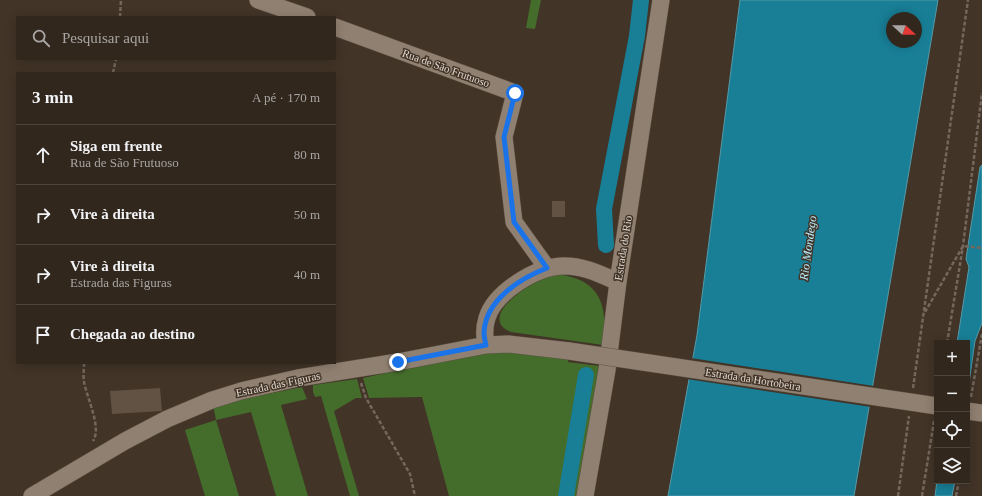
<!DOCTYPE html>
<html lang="pt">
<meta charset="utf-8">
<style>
:root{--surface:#32271d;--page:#3a2f26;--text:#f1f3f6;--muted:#a8a5a4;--line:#4d443b}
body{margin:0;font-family:Georgia,serif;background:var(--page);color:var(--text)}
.controls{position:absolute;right:12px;bottom:12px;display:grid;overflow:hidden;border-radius:0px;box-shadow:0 2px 10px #0003}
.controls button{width:36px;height:36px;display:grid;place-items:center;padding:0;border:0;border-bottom:1px solid var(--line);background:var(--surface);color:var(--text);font:20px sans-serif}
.compass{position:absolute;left:886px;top:12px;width:36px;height:36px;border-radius:50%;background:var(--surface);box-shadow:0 2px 10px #0003;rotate:111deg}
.stop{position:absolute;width:12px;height:12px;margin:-9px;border:3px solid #1a73e8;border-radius:50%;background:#fff}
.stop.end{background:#1a73e8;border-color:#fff;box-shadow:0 1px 4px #0008}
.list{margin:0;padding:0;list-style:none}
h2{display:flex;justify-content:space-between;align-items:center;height:52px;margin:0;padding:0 16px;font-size:17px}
h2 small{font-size:13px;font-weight:400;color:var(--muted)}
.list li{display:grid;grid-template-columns:26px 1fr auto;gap:12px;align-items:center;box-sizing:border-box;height:60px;padding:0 16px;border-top:1px solid var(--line)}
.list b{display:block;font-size:15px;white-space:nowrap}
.list p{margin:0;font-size:13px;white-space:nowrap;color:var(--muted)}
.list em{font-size:13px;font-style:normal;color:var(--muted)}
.icon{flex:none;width:22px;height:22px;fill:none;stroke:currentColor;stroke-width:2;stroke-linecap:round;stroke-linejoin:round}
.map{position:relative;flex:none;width:982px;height:496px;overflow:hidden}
.search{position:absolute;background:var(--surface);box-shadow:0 2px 10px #0003;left:16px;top:16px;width:320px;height:44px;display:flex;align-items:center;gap:10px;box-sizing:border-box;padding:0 14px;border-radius:0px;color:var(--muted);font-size:15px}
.panel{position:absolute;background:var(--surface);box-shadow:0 2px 10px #0003;left:16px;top:72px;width:320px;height:292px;border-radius:0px}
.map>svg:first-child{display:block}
.green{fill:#446c2b}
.water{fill:#187f97;stroke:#559aa8;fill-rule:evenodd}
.pier{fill:#423427}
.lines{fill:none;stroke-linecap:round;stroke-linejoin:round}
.canal{stroke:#187f97;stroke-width:16}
.building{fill:#615244}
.minor-casing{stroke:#5c5145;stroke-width:18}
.path{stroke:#74675c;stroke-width:2.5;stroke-dasharray:4 2;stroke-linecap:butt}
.minor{stroke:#908071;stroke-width:17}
.minor-bridge-casing{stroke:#5c5145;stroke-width:18;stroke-linecap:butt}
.minor-bridge{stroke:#908071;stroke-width:17}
.route{stroke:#1a73e8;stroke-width:5}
.labels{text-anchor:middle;stroke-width:3;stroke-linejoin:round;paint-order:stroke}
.street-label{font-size:11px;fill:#e2d9d1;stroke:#423427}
.water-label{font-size:12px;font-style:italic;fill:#b9eeff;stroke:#423427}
</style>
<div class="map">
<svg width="982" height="496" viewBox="0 0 982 496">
<rect width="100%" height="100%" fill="#423427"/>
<!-- green -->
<path class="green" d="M531,0h10l-6,29 -9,-1z
M563,275c40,7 45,35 40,70l-92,-13c-36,-15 22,-52 40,-56 4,-1 8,-1 12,-1z
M497,352l23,1 48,6v3l32,4 -16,100 -8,30h-127l-27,-99 -53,1 -6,-20 95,-21z
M357,379l5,19h-6l-22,13 25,85h-9l-29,-100 -6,1 -2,-5v-7z
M302,387l5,12 -26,6 27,91h-32l-25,-84 -35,8 23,76h-34l-20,-66 31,-10 -3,-15z"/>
<!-- water -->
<path class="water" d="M740,0h198l-84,496h-186l29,-161zM892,18h24v24h-24z
M982,165v158l-7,18 -8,56v-54h-10l12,-76 -3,-8 14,-92z
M937,481h18l-3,15h-17z"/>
<!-- pier -->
<path class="pier" d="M691,358l183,28 -3,21 -184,-28z"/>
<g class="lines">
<!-- canal -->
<path class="canal" d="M606,245l-2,-36 33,-173 4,-36
M566,496l20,-121"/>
</g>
<!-- building -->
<path class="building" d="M552,201h13v16h-13z
M160,388l2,23 -50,3 -2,-23z"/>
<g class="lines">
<defs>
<path id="minor" d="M258,0l49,17
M335,27l180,66 -11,44 10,85 33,46
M486,345c-2,-10 -2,-18 1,-27 8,-26 49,-51 75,-52 20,-1 38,8 56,16
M32,496l93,-55 42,-22 45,-19 29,-9 57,-13 100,-16 88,-17 22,-1 61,7
M585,496l22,-126 11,-88 43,-282"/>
</defs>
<!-- minor casing -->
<use href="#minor" class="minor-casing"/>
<!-- path -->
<path class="path" d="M120,17l1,-17
M113,73l3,-14
M925,312l38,-66 19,2
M947,343l16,-97 19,-153
M84,363c0,6 -1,13 0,19 3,16 18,46 9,59
M361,383l5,15 44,76 5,22
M913,388l55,-388
M971,397l11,-63
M898,496l11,-80
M922,496l12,-75
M956,496l3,-15"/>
<!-- minor -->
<use href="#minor" class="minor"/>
<defs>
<path id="minor-bridge" d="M569,351l368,55
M967,411l15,2"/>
</defs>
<!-- minor-bridge casing -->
<use href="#minor-bridge" class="minor-bridge-casing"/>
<!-- minor-bridge -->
<use href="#minor-bridge" class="minor-bridge"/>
</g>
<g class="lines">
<!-- route -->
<path class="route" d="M398,362l88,-17c-1,-4 -2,-8 -2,-12 1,-33 37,-55 63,-65l-33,-46 -10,-85 11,-44"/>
</g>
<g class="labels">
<!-- street labels -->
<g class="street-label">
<text transform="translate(446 68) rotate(20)" y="4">Rua de São Frutuoso</text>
<text transform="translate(623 248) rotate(-81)" y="4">Estrada do Rio</text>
<text transform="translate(753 379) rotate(9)" y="4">Estrada da Hortobeira</text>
<text transform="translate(278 384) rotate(-12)" y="4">Estrada das Figuras</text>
</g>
<!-- water labels -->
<g class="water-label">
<text transform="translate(808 248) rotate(-82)" y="4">Rio Mondego</text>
</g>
</g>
</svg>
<div class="controls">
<button>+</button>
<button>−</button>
<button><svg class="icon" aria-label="locate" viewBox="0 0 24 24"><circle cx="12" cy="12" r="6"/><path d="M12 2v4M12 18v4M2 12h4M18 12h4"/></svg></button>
<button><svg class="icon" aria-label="layers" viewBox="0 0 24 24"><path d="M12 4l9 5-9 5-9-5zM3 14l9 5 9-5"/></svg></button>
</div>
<svg class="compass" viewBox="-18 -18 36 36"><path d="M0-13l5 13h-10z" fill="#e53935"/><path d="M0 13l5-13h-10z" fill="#a8a5a4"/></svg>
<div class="stop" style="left:515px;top:93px"></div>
<div class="stop end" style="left:398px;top:362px"></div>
<div class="search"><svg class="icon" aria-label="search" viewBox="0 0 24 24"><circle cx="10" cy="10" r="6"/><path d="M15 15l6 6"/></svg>Pesquisar aqui</div>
<section class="panel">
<h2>3 min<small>A pé · 170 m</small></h2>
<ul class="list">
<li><svg class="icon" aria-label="ahead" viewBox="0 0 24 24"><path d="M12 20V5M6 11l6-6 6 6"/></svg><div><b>Siga em frente</b><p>Rua de São Frutuoso</p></div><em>80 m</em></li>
<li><svg class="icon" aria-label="right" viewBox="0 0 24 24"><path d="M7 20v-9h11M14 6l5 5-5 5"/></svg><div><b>Vire à direita</b></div><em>50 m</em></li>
<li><svg class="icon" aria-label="right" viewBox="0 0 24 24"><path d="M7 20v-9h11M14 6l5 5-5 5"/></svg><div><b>Vire à direita</b><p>Estrada das Figuras</p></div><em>40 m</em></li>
<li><svg class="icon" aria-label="arrive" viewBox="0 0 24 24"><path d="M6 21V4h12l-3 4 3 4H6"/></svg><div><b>Chegada ao destino</b></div></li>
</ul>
</section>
</div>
